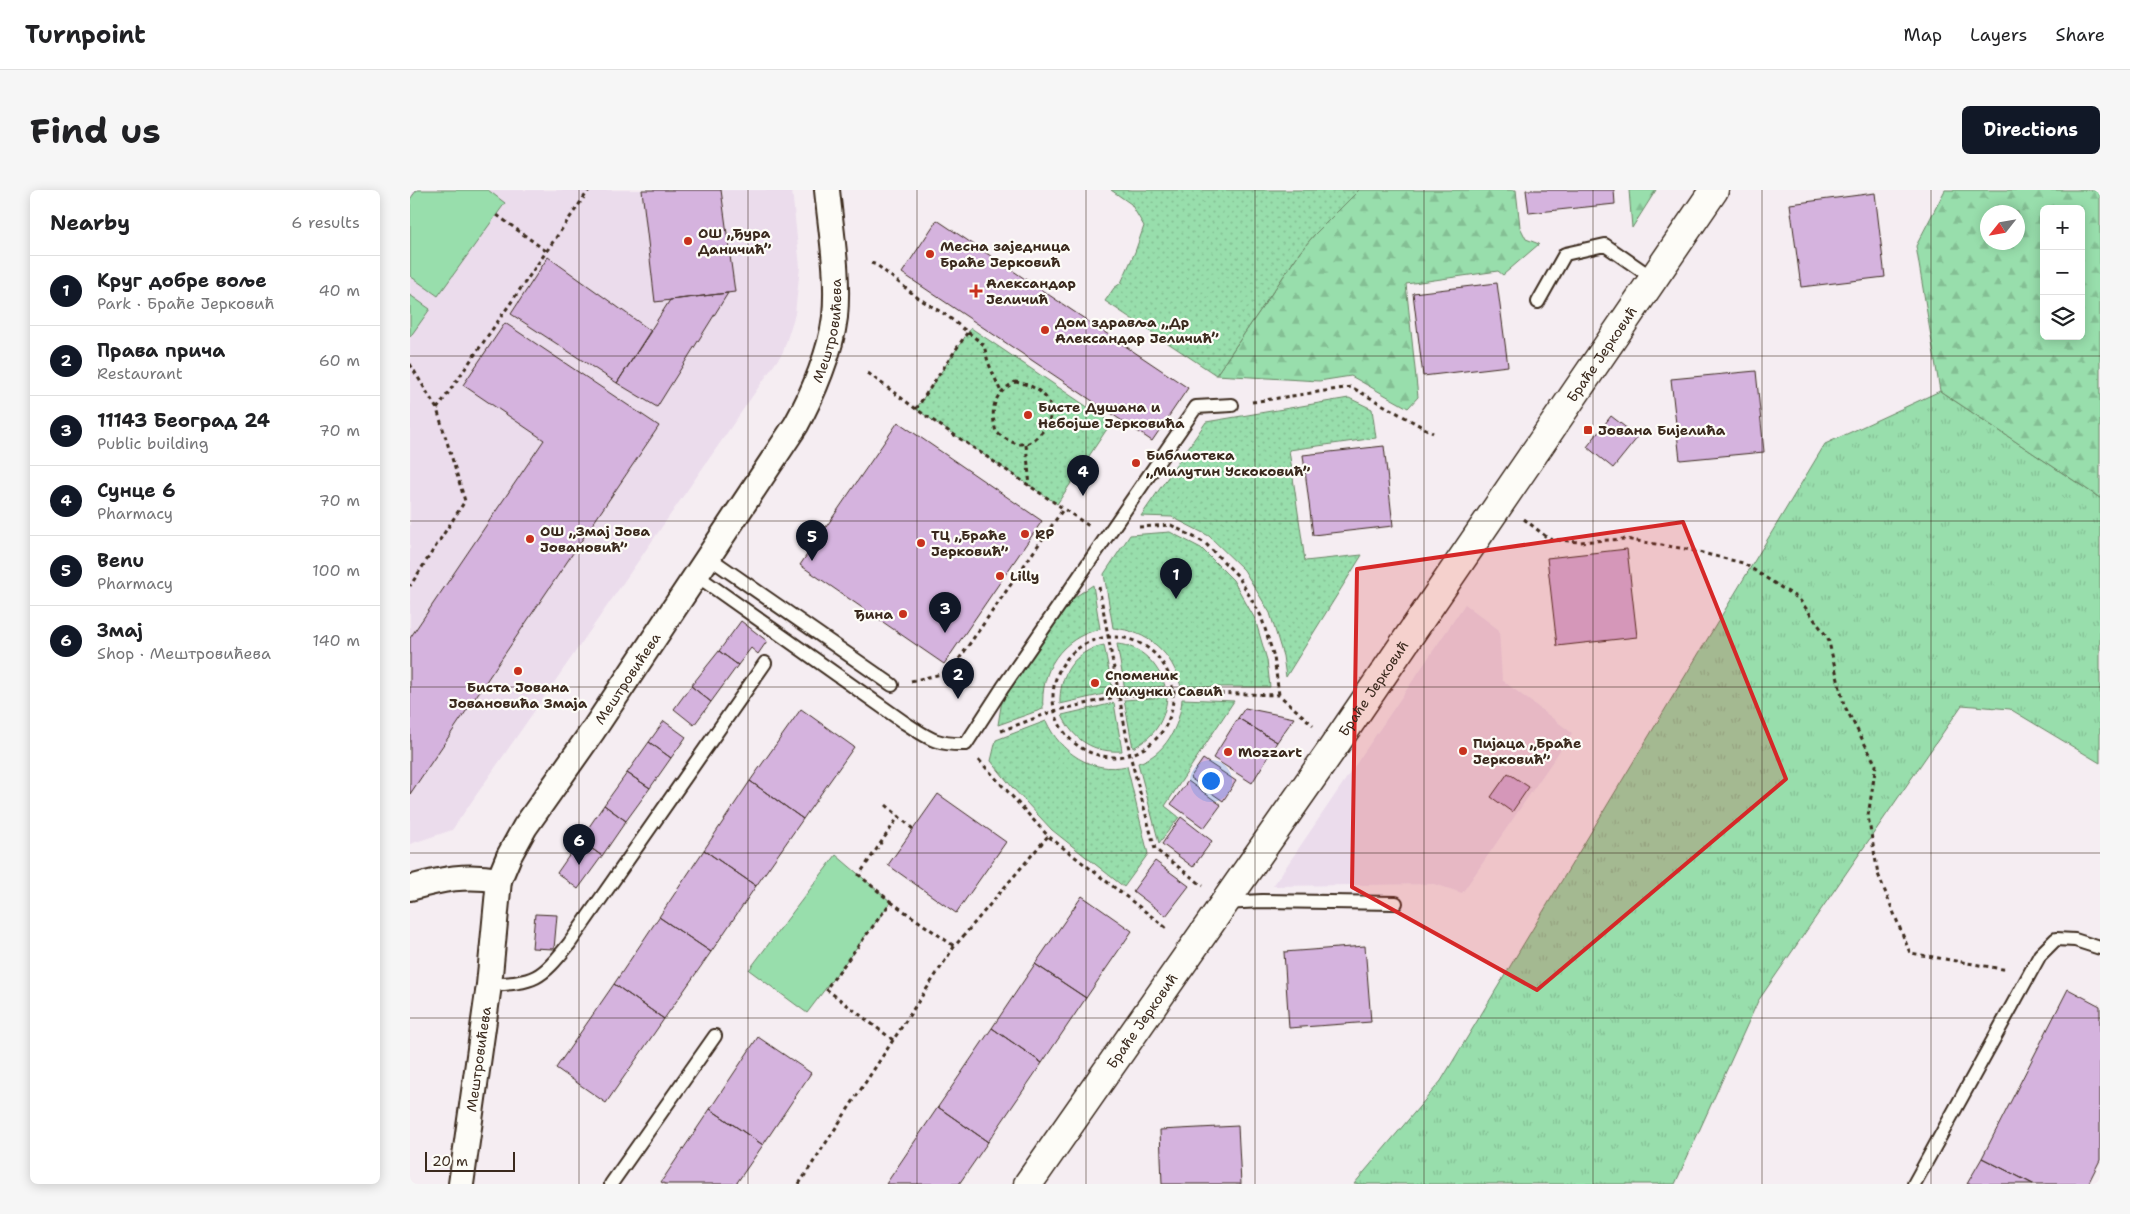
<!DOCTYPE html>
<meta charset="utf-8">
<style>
:root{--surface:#fff;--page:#f6f6f6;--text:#202124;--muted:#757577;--line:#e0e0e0;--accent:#111827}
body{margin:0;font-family:"Shantell Sans",sans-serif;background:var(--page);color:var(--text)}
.controls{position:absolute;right:15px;top:15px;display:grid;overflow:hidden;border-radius:8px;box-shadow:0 2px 12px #0003}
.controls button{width:45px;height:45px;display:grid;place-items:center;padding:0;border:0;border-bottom:1px solid var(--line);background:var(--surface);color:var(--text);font:25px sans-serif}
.compass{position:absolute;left:1570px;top:15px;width:45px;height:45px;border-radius:50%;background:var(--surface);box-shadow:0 2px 12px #0003;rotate:239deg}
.scale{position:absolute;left:15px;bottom:12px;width:90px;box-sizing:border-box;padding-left:5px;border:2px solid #3b2a1e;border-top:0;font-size:14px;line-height:18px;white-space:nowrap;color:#3b2a1e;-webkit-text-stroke:4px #fdfcf7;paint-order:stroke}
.you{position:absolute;left:800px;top:590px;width:18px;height:18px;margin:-12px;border:4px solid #fff;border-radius:50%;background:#1a73e8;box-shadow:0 0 0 8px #1a73e833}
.badge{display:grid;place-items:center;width:32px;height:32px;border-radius:50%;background:var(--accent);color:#fff;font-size:16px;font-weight:700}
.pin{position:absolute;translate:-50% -41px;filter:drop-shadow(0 1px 2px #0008)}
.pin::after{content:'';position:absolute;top:26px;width:18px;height:15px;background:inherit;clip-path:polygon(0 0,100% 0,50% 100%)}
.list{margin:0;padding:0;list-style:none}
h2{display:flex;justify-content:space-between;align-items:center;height:65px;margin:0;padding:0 20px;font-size:21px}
h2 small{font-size:16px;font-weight:400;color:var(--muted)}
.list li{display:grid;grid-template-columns:32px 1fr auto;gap:15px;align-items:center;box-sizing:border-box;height:70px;padding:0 20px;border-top:1px solid var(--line)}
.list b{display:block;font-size:19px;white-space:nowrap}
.list p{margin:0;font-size:16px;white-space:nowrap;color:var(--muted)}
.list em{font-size:16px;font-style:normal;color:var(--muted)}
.icon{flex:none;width:28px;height:28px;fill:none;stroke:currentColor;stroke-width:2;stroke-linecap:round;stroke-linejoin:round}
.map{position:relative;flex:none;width:1690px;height:994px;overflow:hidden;border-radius:8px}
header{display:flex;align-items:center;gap:30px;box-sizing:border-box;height:70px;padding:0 25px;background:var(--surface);border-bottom:1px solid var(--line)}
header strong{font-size:24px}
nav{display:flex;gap:28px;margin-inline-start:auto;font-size:18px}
.intro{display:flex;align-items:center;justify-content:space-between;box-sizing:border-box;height:120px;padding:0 30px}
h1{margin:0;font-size:35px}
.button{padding:12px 22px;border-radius:8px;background:var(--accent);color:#fff;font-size:18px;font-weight:700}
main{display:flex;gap:30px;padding:0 30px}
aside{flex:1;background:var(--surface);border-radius:8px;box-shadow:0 2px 12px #0003}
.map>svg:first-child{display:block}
.built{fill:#ebdcec}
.grass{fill:url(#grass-tufts);stroke:#6a8465}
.forest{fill:url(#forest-firs);stroke:#6a8465;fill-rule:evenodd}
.park{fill:url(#park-dots);stroke:#6a8465}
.pitch{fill:#98deac;stroke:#6a8465}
.building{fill:#d5b3de;stroke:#3b2a1e}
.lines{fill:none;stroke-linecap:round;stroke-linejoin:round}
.service-casing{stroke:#3b2a1e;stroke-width:16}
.minor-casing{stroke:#3b2a1e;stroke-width:28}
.tertiary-casing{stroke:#3b2a1e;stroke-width:31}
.path{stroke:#3b2a1e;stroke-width:3;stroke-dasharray:4 4;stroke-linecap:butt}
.service{stroke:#fdfcf7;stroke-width:12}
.minor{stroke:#fdfcf7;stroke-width:24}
.tertiary{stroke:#fdfcf7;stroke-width:28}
.marked{fill:#d62828;fill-opacity:0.2;stroke:#d62828;stroke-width:4;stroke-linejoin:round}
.grid{fill:none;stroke:#3b2a1e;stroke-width:1;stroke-opacity:0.55}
.poi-dot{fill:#c8321e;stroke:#fdfcf7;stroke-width:2}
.labels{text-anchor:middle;stroke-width:4.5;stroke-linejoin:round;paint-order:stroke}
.poi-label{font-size:14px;font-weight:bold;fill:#3b2a1e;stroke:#fdfcf7;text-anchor:start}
.street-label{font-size:14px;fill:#3b2a1e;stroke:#fdfcf7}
</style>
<header>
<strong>Turnpoint</strong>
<nav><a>Map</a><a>Layers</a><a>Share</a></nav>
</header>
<div class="intro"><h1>Find us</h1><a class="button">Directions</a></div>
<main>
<aside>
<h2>Nearby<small>6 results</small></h2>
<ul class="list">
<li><span class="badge">1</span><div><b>Круг добре воље</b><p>Park · Браће Јерковић</p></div><em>40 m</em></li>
<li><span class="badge">2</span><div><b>Права прича</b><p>Restaurant</p></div><em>60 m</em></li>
<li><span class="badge">3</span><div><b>11143 Београд 24</b><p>Public building</p></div><em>70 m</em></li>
<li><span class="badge">4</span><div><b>Сунце 6</b><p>Pharmacy</p></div><em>70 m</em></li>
<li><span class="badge">5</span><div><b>Benu</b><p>Pharmacy</p></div><em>100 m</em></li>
<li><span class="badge">6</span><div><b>Змај</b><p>Shop · Мештровићева</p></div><em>140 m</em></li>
</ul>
</aside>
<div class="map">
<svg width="1690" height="994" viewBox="0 0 1690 994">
<defs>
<pattern id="grass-tufts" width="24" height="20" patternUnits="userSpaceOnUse" patternTransform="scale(1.25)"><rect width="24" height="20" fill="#98deac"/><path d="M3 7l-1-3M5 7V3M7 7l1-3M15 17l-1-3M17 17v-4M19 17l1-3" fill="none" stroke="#84bf94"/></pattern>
<pattern id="forest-firs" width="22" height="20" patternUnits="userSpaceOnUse" patternTransform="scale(1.25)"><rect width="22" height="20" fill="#98deac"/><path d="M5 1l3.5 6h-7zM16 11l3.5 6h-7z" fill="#84bf94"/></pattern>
<pattern id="park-dots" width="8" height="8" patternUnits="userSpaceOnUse" patternTransform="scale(1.25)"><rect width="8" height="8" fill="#98deac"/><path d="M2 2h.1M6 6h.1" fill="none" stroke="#84bf94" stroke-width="1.8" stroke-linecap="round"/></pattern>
</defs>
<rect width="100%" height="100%" fill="#f5edf2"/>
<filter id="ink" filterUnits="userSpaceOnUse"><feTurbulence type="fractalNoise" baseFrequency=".02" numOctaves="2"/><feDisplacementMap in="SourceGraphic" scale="10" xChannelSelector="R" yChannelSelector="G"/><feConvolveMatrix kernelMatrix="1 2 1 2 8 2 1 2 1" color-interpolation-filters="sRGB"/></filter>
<g filter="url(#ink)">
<!-- built -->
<path class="built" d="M0,0h382l8,77 -5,47 -12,38 -331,478 -42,14z
M1055,414l34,26 3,50 70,53 -110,160 -27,-9 -162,2z"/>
<!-- grass -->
<path class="grass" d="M1530,201l160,107v265l-90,-54 -48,-4 -204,296 -83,183h-321l87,-103 384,-637z"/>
<!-- forest -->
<path class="forest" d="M949,0h157l4,37 6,12 13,5 -36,31 -5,-4 -92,13 12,113 -10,11 -57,-32 -32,5 -103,-6 84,-123 14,-17z
M1219,0h27l-24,38z
M1535,0h155v308l-160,-107 -24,-145zM1634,19h37v127h-37zM1608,22v30h-30v-30z"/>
<!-- park -->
<path class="park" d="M701,0h248l-45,45 -14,17 -84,123 -111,-74 9,-13 7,-5 14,-31 9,-26 -13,-22z
M561,138l140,95 -54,81 -141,-95z
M939,208l23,11 4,29 -87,12 16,111 57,-6 -76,122 -3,-21 -13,-43 -26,-43 -35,-34 -37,-19 -31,-1 65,-94z
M760,342l31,16 32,32 22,39 12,41 3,27h-89c-8,-34 -33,-56 -68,-59l-9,-54 26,-39z
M683,395l7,44c-39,9 -60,41 -57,80l-45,16 4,-25 8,-16 52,-73 10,-12z
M707,454c24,2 41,20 48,42l-40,4z
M694,455l9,47 -53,12c-1,-29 14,-53 44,-59z
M757,507c-2,24 -13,40 -34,51l-9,-48z
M772,509l52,2 -69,105 14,11 -20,26 -21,-80c27,-8 42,-37 44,-64z
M704,513l8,48c-28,2 -49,-11 -60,-36z
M636,531c14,31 45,53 81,45l21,88 -24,33 -72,-57 -40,-43 -21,-26 5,-21z"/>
<!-- pitch -->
<path class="pitch" d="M7,0h71l17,13 -67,93 -28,-20v-77z
M0,105l20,14 -20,28z
M426,665l55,47 -84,111 -58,-43z"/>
<!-- building -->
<path class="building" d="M232,0h79l14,102 -80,10z
M1116,0h88l1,14 -86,9z
M1465,3l10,84 -84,10 -11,-83z
M527,30l251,168 -36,53 -250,-168z
M138,67l103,74 -34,52 -106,-69z
M1087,93l11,83 -85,10 -10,-83z
M318,103l-71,114 -40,-24 53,-83z
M95,133l154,103 -249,368v-156l134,-198 -81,-55z
M1346,181l8,81 -84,8 -9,-81z
M1201,226l27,21 -25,31 -26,-21z
M488,232l144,99 -98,143 -144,-99z
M974,256l9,80 -80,9 -10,-80z
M1217,359l10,88 -80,9 -10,-88z
M331,431l26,20 -9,13 -7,-6 -13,17 -19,-14z
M309,461l19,14 -27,37 -20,-16z
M281,496l20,16 -17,23 -20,-16z
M835,518l49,10 -17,24 -39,-24z
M391,519l53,38 -51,72 -53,-38z
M828,528l39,24 -25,41 -39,-25z
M254,531l22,16 -15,21 -22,-16z
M239,552l22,16 -21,30 -23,-15z
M793,569l33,22 -13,20 -33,-23z
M217,583l23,15 -24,33 -22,-16z
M1098,583l21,14 -17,25 -21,-15z
M340,591l53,38 -47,67 -52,-36z
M778,591l33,24 -17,23 -33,-24z
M528,604l68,48 -50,71 -68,-48z
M194,615l22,16 -24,35 -22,-16z
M771,627l31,24 -19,26 -31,-23z
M170,650l22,16 -24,33 -21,-16z
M294,660l52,36 -45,66 -52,-35z
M745,671l34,25 -23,30 -33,-25z
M672,706l50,35 -46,67 -51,-34z
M125,724l22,1 -3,34 -22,-1z
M249,727l52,35 -47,67 -50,-35z
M955,756l6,76 -82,6 -5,-76z
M625,774l51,34 -44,65 -50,-35z
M204,794l50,35 -58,84 -50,-35z
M1658,799l32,17v154l-12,24h-55l-51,-26z
M582,838l50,35 -54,79 -50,-35z
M348,847l53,36 -48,72 -53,-36z
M528,917l50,35 -29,42h-73z
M300,919l53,36 -27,39h-71l-4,-2z
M828,936l3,58h-79l-2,-54z
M1572,968l51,26h-66z"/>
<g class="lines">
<defs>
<path id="service" d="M1128,112l27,-48 40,-9 49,34
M298,367l184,128
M286,385l209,148c24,15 30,22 61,21l37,-57 193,-280 36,-2
M814,713l38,-2 134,2
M79,795c47,-3 51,-5 80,-41l196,-281
M201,994l104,-148
M1504,994l126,-229 16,-16 19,1 25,8"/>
<g id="minor">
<path d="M0,698c32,-9 56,-14 89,-8"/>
<path id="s1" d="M51,994l28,-199 10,-105 10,-24 16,-29 67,-95 204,-307c17,-31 35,-74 39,-108 4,-42 -4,-86 -8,-127"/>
</g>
<g id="tertiary">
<path id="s2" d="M618,994l302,-432 384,-562"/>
</g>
</defs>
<!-- service casing -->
<use href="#service" class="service-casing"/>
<!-- minor casing -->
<use href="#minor" class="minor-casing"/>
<!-- tertiary casing -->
<use href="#tertiary" class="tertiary-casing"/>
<!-- path -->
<path class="path" d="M87,25l49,36
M461,73l6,2 41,33 28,17 38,30 4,17 13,30
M0,174l27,45 28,92 -55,85
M458,183l48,36 173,117
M605,192c30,4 49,28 25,52 -5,5 -10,10 -16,10 -11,1 -20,-6 -28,-12 -6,-23 -3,-38 19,-50z
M842,212l99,-15 82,46
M27,219l152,-219
M506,219l51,-76
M616,255l4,41
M1114,329l25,20 30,3 46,-3 61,10 57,14 56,36 29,39 16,67 32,60 -8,51 10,58 32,79 98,17
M729,337l32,-2 34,18 33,33 23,40 13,41 5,38
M689,397l31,168 25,94 48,37
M643 507a60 60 0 1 1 120 0a60 60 0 1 1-120 0Z
M501,491l39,-9 114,-164
M591,541l53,-20 66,-15 53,-4 106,3 34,30
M569,570l69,76 121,94
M476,615l27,24
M481,712l63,44
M483,850l-67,-51 65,-87 -32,-27 40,-59
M389,994l155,-237 94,-111"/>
<!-- service -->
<use href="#service" class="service"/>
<!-- minor -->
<use href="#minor" class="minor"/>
<!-- tertiary -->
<use href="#tertiary" class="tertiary"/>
</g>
</g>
<!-- marked area -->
<path class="marked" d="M1273,332l103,257 -249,211 -185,-103 5,-318z"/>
<!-- grid -->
<path class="grid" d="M169,0v994M338,0v994M507,0v994M676,0v994M845,0v994M1014,0v994M1183,0v994M1352,0v994M1521,0v994M0,166h1690M0,331h1690M0,497h1690M0,663h1690M0,828h1690"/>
<!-- markers -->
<g class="poi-dot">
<circle cx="278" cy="51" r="5"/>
<circle cx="520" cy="64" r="5"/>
<path d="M563.5 93.5h5v5h5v5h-5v5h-5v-5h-5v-5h5z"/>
<circle cx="635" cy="140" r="5"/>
<circle cx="618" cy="225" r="5"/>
<rect x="1173" y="235" width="10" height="10" rx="2.5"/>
<circle cx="726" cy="273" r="5"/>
<circle cx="615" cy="344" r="5"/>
<circle cx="120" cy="349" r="5"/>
<circle cx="511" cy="353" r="5"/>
<circle cx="590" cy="386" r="5"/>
<circle cx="493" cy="424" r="5"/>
<circle cx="108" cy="481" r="5"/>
<circle cx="685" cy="493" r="5"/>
<circle cx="1053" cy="561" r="5"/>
<circle cx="818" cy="562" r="5"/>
</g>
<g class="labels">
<!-- poi labels -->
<g class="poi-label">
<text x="288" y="48">ОШ „Ђура<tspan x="288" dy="16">Даничић”</tspan></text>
<text x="530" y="61">Месна заједница<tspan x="530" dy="16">Браће Јерковић</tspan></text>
<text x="576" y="98">Александар<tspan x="576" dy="16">Јеличић</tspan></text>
<text x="645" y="137">Дом здравља „Др<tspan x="645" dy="16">Александар Јеличић”</tspan></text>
<text x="628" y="222">Бисте Душана и<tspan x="628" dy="16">Небојше Јерковића</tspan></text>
<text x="1188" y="245">Јована Бијелића</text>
<text x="736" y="270">Библиотека<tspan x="736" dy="16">„Милутин Ускоковић”</tspan></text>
<text x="130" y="346">ОШ „Змај Јова<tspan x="130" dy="16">Јовановић”</tspan></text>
<text x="625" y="349">RP</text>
<text x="521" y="350">ТЦ „Браће<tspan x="521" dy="16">Јерковић”</tspan></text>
<text x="600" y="391">Lilly</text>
<text x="483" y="429" text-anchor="end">Ђина</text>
<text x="695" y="490">Споменик<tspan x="695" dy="16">Милунки Савић</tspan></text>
<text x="108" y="502" text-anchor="middle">Биста Јована<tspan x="108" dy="16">Јовановића Змаја</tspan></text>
<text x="1063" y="558">Пијаца „Браће<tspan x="1063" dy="16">Јерковић”</tspan></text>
<text x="828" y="567">Mozzart</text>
</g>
<!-- street labels -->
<g class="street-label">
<text dy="5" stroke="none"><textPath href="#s1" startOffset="951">Мештровићева</textPath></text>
<text dy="5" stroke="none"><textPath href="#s2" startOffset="1009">Браће Јерковић</textPath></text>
<text dy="5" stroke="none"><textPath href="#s1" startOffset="546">Мештровићева</textPath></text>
<text dy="5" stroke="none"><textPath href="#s2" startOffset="604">Браће Јерковић</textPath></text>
<text dy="5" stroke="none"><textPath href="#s2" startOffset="199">Браће Јерковић</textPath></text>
<text dy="5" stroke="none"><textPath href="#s1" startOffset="126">Мештровићева</textPath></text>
</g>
</g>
</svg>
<div class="controls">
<button>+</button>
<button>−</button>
<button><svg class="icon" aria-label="layers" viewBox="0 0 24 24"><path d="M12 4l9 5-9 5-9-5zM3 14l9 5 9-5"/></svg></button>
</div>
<svg class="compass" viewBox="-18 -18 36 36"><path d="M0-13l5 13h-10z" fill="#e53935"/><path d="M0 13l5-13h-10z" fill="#757577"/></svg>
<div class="scale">20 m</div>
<div class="you"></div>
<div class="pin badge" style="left:766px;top:409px">1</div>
<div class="pin badge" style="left:548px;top:509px">2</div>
<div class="pin badge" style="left:535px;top:443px">3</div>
<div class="pin badge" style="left:673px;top:306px">4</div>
<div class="pin badge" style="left:402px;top:371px">5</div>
<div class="pin badge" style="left:169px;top:675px">6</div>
</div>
</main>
